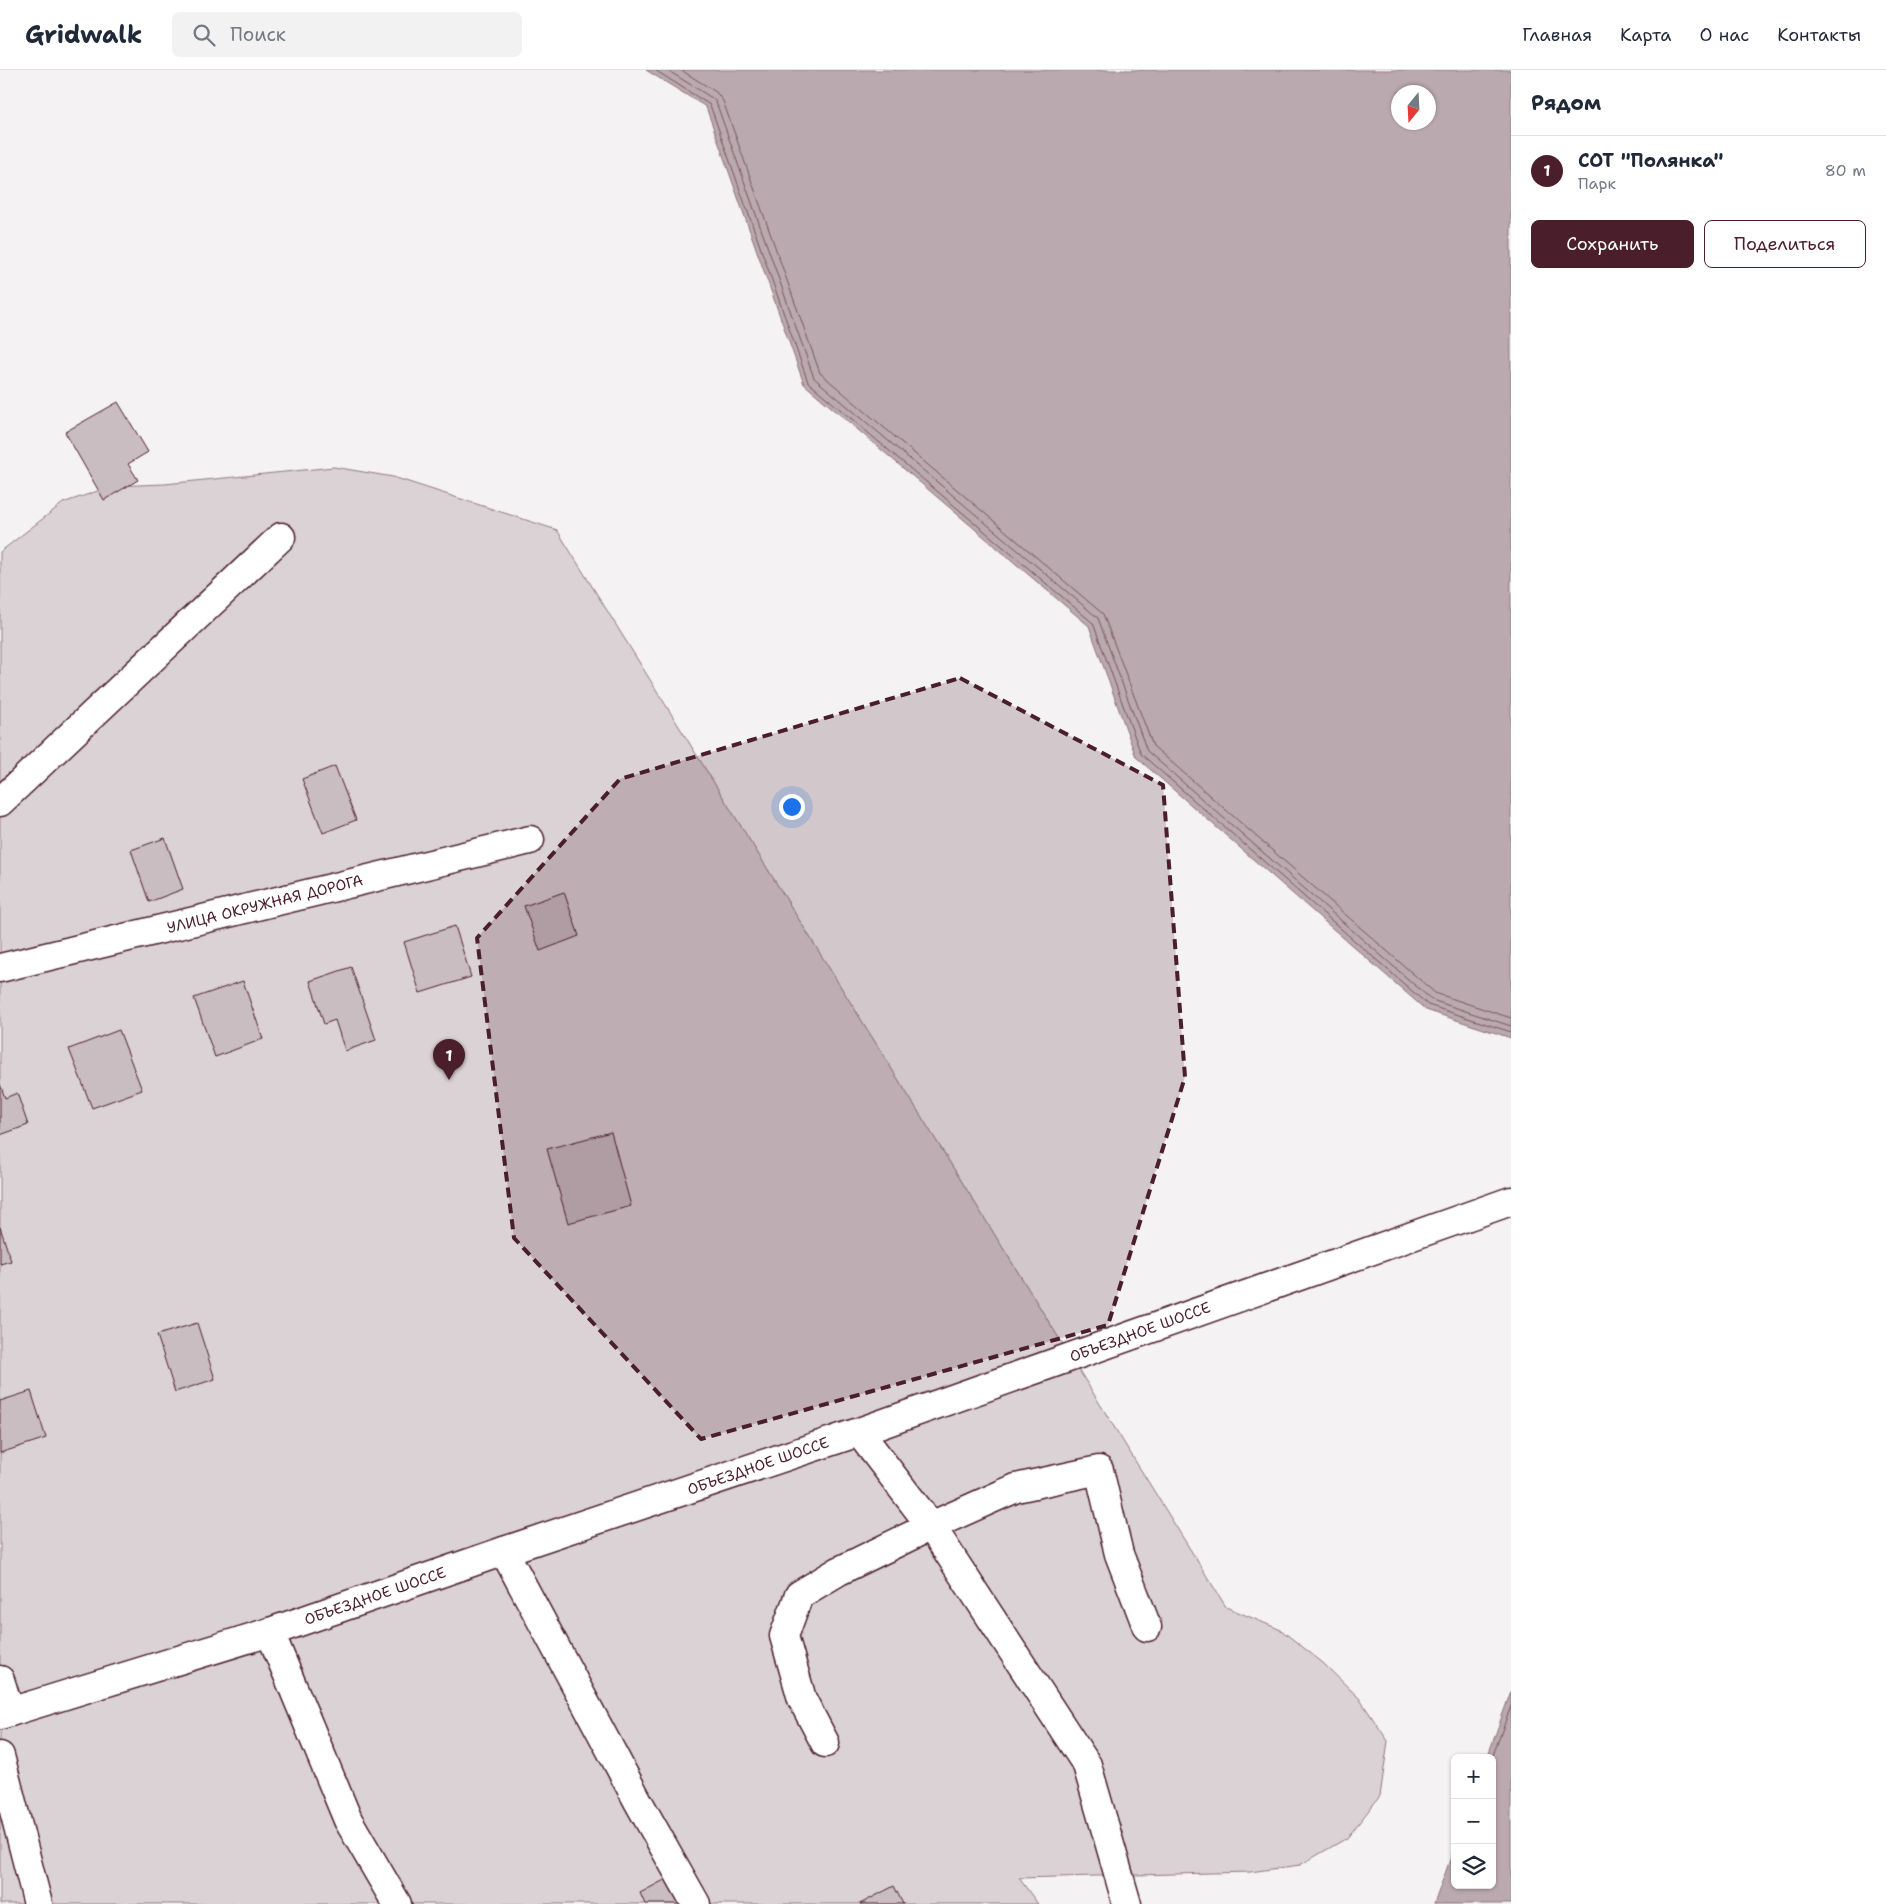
<!DOCTYPE html>
<html lang="ru">
<meta charset="utf-8">
<style>
:root{--surface:#fff;--page:#f2f2f3;--text:#1f2937;--muted:#747a83;--line:#e0e1e3;--accent:#4a1f2b}
body{margin:0;font-family:"Shantell Sans",sans-serif;background:var(--page);color:var(--text)}
.controls{position:absolute;right:15px;bottom:15px;display:grid;overflow:hidden;border-radius:8px;box-shadow:0 1px 4px #0004}
.controls button{width:45px;height:45px;display:grid;place-items:center;padding:0;border:0;border-bottom:1px solid var(--line);background:var(--surface);color:var(--text);font:25px sans-serif}
.compass{position:absolute;left:1391px;top:15px;width:45px;height:45px;border-radius:50%;background:var(--surface);box-shadow:0 1px 4px #0004;rotate:198deg}
.you{position:absolute;left:791px;top:736px;width:18px;height:18px;margin:-12px;border:4px solid #fff;border-radius:50%;background:#1a73e8;box-shadow:0 0 0 8px #1a73e833}
.badge{display:grid;place-items:center;width:32px;height:32px;border-radius:50%;background:var(--accent);color:#fff;font-size:16px;font-weight:700}
.pin{position:absolute;translate:-50% -41px;filter:drop-shadow(0 1px 2px #0008)}
.pin::after{content:'';position:absolute;top:26px;width:18px;height:15px;background:inherit;clip-path:polygon(0 0,100% 0,50% 100%)}
.list{margin:0;padding:0;list-style:none}
h2{display:flex;justify-content:space-between;align-items:center;height:65px;margin:0;padding:0 20px;font-size:21px}
h2 small{font-size:16px;font-weight:400;color:var(--muted)}
.list li{display:grid;grid-template-columns:32px 1fr auto;gap:15px;align-items:center;box-sizing:border-box;height:70px;padding:0 20px;border-top:1px solid var(--line)}
.list b{display:block;font-size:19px;white-space:nowrap}
.list p{margin:0;font-size:16px;white-space:nowrap;color:var(--muted)}
.list em{font-size:16px;font-style:normal;color:var(--muted)}
.actions{display:flex;gap:10px;padding:15px 20px}
.actions a{flex:1;padding:11px 0;border:1px solid var(--accent);border-radius:8px;text-align:center;font-size:18px;color:var(--accent)}
.actions .main{background:var(--accent);color:#fff}
.icon{flex:none;width:28px;height:28px;fill:none;stroke:currentColor;stroke-width:2;stroke-linecap:round;stroke-linejoin:round}
.map{position:relative;flex:none;width:1511px;height:1834px;overflow:hidden}
header{display:flex;align-items:center;gap:30px;box-sizing:border-box;height:70px;padding:0 25px;background:var(--surface);border-bottom:1px solid var(--line)}
header strong{font-size:24px}
nav{display:flex;gap:28px;margin-inline-start:auto;font-size:18px}
.search{width:350px;height:45px;background:var(--page);display:flex;align-items:center;gap:12px;box-sizing:border-box;padding:0 18px;border-radius:8px;color:var(--muted);font-size:19px}
main{display:flex}
aside{flex:1;background:var(--surface)}
.map>svg:first-child{display:block}
.green{fill:#dbd2d5;stroke:#927880}
.water{fill:#baa9ae;stroke:#8d727a;fill-rule:evenodd}
.lines{fill:none;stroke-linecap:round;stroke-linejoin:round}
.shore{stroke:#77565f;stroke-width:1}
.building{fill:#cabdc1;stroke:#4a1f2b}
.street-casing{stroke:#4a1f2b;stroke-width:31}
.secondary-casing{stroke:#4a1f2b;stroke-width:31}
.street{stroke:#fff;stroke-width:28}
.secondary{stroke:#fff;stroke-width:28}
.marked{fill:#4a1f2b;fill-opacity:0.2;stroke:#4a1f2b;stroke-width:4;stroke-dasharray:10 6;stroke-linejoin:round}
.labels{text-anchor:middle;stroke-width:4;stroke-linejoin:round;paint-order:stroke}
.street-label{font-size:15px;fill:#4a1f2b;stroke:#fff}
</style>
<header>
<strong>Gridwalk</strong>
<div class="search"><svg class="icon" aria-label="search" viewBox="0 0 24 24"><circle cx="10" cy="10" r="6"/><path d="M15 15l6 6"/></svg>Поиск</div>
<nav><a>Главная</a><a>Карта</a><a>О нас</a><a>Контакты</a></nav>
</header>
<main>
<div class="map">
<svg width="1511" height="1834" viewBox="0 0 1511 1834">
<rect width="100%" height="100%" fill="#f4f2f2"/>
<filter id="ink" filterUnits="userSpaceOnUse"><feTurbulence type="fractalNoise" baseFrequency=".02" numOctaves="2"/><feDisplacementMap in="SourceGraphic" scale="10" xChannelSelector="R" yChannelSelector="G"/><feConvolveMatrix kernelMatrix="1 2 1 2 8 2 1 2 1" color-interpolation-filters="sRGB"/></filter>
<g filter="url(#ink)">
<!-- green -->
<path class="green" d="M334,397l59,10 164,53 669,1077 55,23 42,33 36,35 29,43 -8,55 -33,42 -47,27 -50,7 -231,6 19,26h-1038v-1352l63,-49 49,-17 53,-2z"/>
<!-- water -->
<path class="water" d="M646,0h865v968l-85,-28 -290,-253 -47,-131 -285,-242 -98,-277zM1398,22h30v30h-30z
M1511,1621v213h-77l21,-58v39h37v-127h-5z"/>
<g class="lines">
<!-- shore -->
<path class="shore" d="M655,0l55,35 98,277 285,241 48,131 287,251 83,27
M667,0l45,28 4,4 98,276 284,240 49,133 285,249 79,26
M681,0l35,22 7,9 97,272 283,241 50,132 282,247 76,25
M1492,1688l19,-52"/>
</g>
<!-- building -->
<path class="building" d="M118,332l30,50 -20,12 10,16 -34,20 -39,-68z
M335,696l21,54 -33,13 -21,-54z
M165,768l18,51 -34,13 -18,-52z
M564,822l15,44 -39,15 -16,-45z
M455,856l16,51 -51,16 -16,-51z
M351,897l25,73 -31,11 -10,-31 -11,4 -14,-43z
M243,911l20,58 -48,18 -21,-59z
M119,960l23,60 -50,18 -23,-59z
M0,1014l5,14 12,-5 11,32 -28,10z
M611,1062l20,74 -63,17 -21,-74z
M0,1157l11,34 -11,3z
M197,1253l18,56 -40,13 -18,-57z
M31,1321l15,47 -46,15v-52z
M668,1808l14,26h-37l-5,-11z
M894,1816l9,18h-43z"/>
<g class="lines">
<defs>
<path id="street" d="M0,732l281,-265
M0,898l530,-128
M859,1362l72,94 156,239 40,139
M504,1481l135,252 57,101
M270,1562l78,188 49,84
M0,1610l10,32
M825,1673l-23,-44 -18,-63 15,-41 40,-24 92,-45 85,-38 83,-18 20,84 28,73
M0,1686l38,148"/>
<path id="secondary" d="M0,1645l270,-83 234,-81 355,-119 652,-231"/>
</defs>
<!-- street casing -->
<use href="#street" class="street-casing"/>
<!-- secondary casing -->
<use href="#secondary" class="secondary-casing"/>
<!-- street -->
<use href="#street" class="street"/>
<!-- secondary -->
<use href="#secondary" class="secondary"/>
</g>
</g>
<!-- marked area -->
<path class="marked" d="M960,608l203,107 22,292 -77,248 -407,114 -187,-201 -37,-300 143,-159z"/>
<g class="labels">
<!-- street labels -->
<g class="street-label">
<text transform="translate(265 834) rotate(-14)" y="5">УЛИЦА ОКРУЖНАЯ ДОРОГА</text>
<text transform="translate(1140 1262) rotate(-20)" y="5">ОБЪЕЗДНОЕ ШОССЕ</text>
<text transform="translate(758 1396) rotate(-19)" y="5">ОБЪЕЗДНОЕ ШОССЕ</text>
<text transform="translate(375 1526) rotate(-19)" y="5">ОБЪЕЗДНОЕ ШОССЕ</text>
</g>
</g>
</svg>
<div class="controls">
<button>+</button>
<button>−</button>
<button><svg class="icon" aria-label="layers" viewBox="0 0 24 24"><path d="M12 4l9 5-9 5-9-5zM3 14l9 5 9-5"/></svg></button>
</div>
<svg class="compass" viewBox="-18 -18 36 36"><path d="M0-13l5 13h-10z" fill="#e53935"/><path d="M0 13l5-13h-10z" fill="#747a83"/></svg>
<div class="you"></div>
<div class="pin badge" style="left:449px;top:1010px">1</div>
</div>
<aside>
<h2>Рядом<small></small></h2>
<ul class="list">
<li><span class="badge">1</span><div><b>СОТ &quot;Полянка&quot;</b><p>Парк</p></div><em>80 m</em></li>
</ul>
<div class="actions"><a class="main">Сохранить</a><a>Поделиться</a></div>
</aside>
</main>
